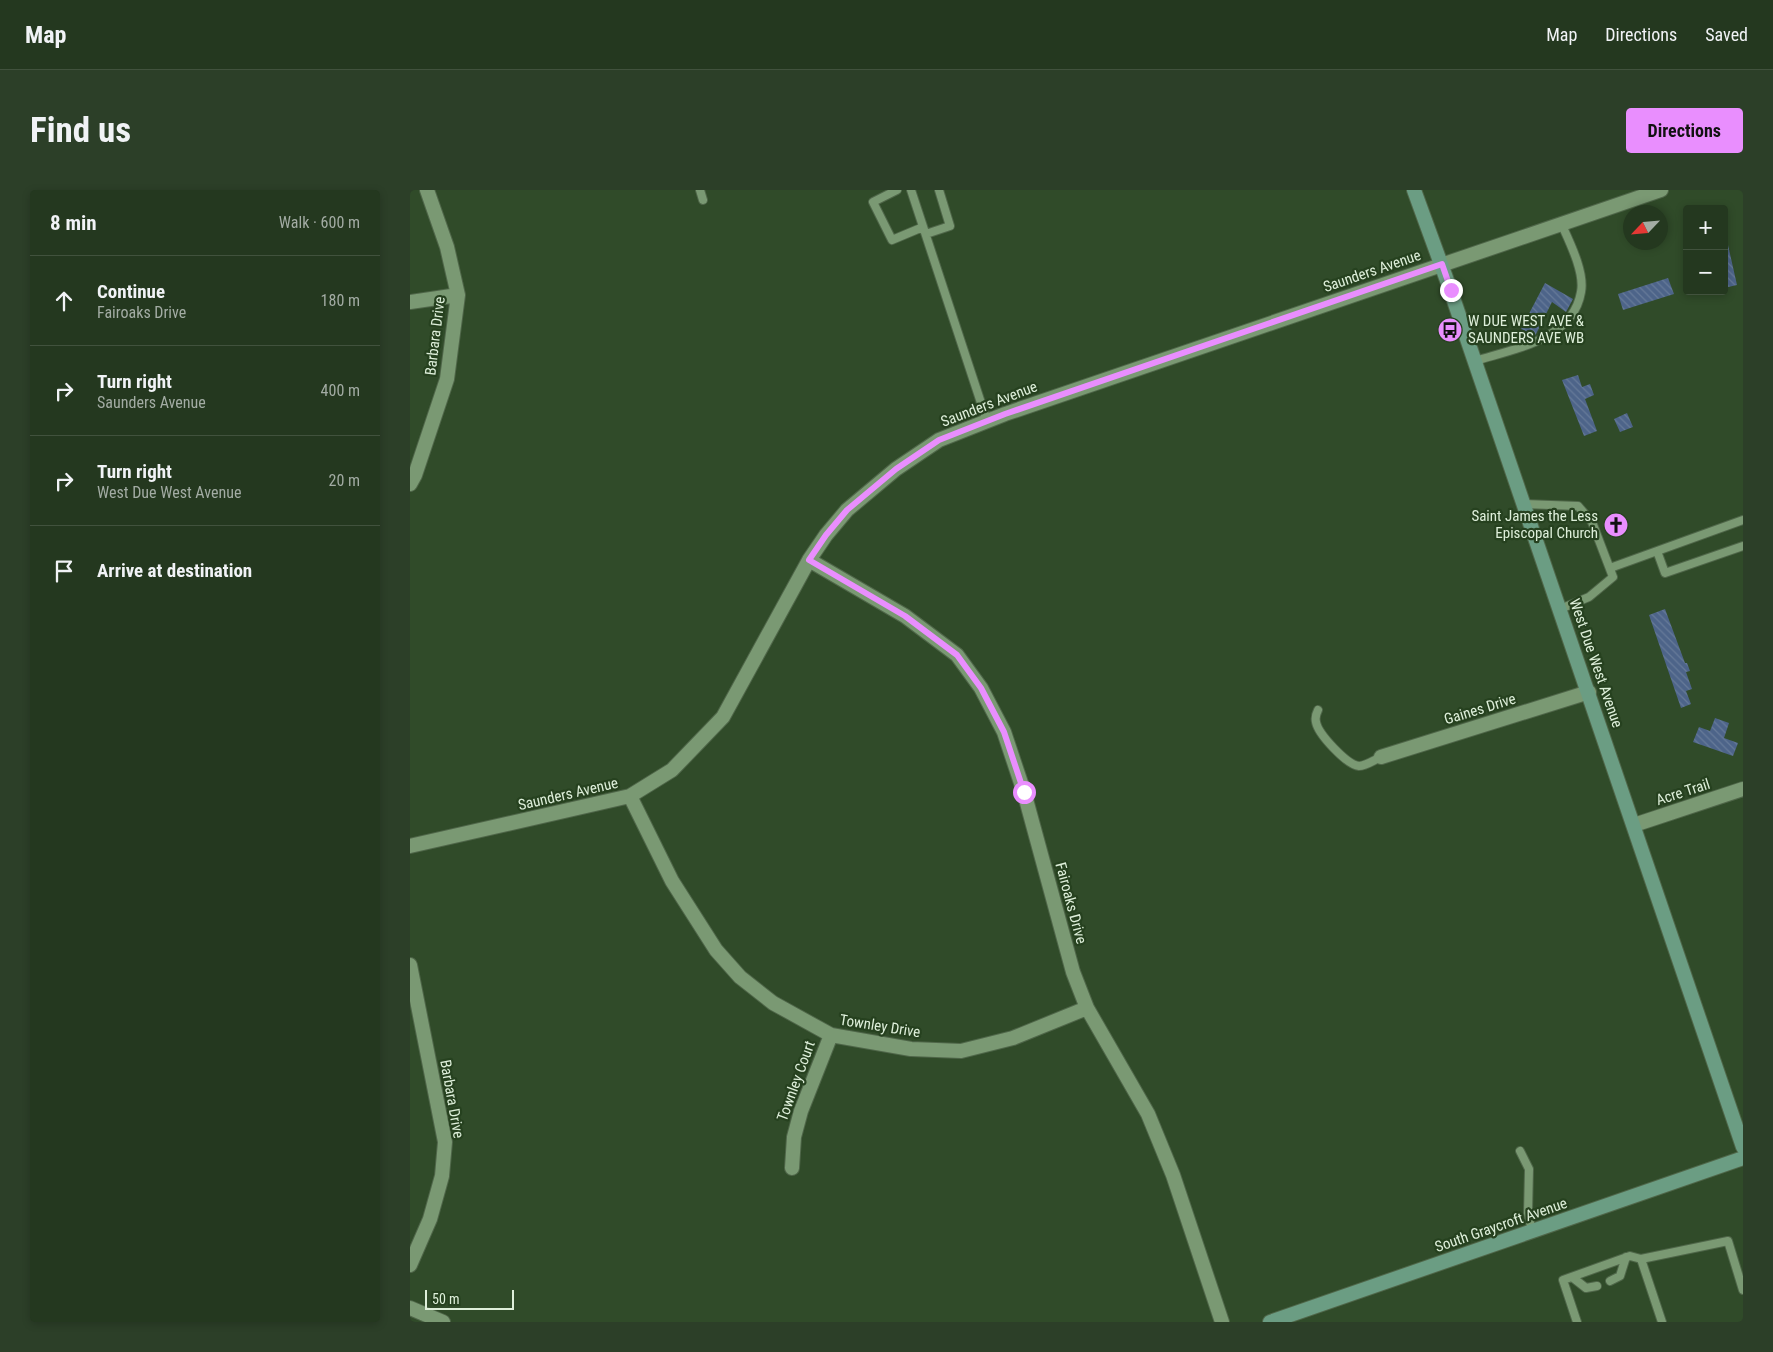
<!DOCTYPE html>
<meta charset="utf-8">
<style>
:root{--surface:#24381f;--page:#2c3f28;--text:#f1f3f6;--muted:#a3aca4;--line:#41523d;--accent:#e98efe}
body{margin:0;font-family:"Roboto Condensed",sans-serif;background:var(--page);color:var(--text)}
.controls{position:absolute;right:15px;top:15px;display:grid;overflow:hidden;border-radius:5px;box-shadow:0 2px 8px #0003}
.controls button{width:45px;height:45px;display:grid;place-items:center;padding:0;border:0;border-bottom:1px solid var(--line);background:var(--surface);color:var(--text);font:25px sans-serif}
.compass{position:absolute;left:1213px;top:15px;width:45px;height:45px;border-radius:50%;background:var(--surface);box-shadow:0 2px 8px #0003;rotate:244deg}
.scale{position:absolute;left:15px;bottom:12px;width:89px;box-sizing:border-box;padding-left:5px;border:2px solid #deefda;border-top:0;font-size:14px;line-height:18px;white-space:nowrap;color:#deefda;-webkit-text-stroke:4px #26411f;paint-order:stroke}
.stop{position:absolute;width:15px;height:15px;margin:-11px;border:4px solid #e98efe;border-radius:50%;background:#fff}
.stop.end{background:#e98efe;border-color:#fff;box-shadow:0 1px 5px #0008}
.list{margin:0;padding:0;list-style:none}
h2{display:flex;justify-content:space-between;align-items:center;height:65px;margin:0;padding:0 20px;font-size:21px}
h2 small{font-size:16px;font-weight:400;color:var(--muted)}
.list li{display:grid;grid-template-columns:32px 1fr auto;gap:15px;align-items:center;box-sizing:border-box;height:90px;padding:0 20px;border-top:1px solid var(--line)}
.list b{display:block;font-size:19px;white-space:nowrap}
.list p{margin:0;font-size:16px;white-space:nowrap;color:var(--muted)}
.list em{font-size:16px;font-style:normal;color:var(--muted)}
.icon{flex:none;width:28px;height:28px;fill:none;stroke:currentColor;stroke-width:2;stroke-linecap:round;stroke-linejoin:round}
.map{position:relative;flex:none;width:1333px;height:1132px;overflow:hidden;border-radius:5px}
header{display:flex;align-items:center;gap:30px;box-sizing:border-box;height:70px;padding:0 25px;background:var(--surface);border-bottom:1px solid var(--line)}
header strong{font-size:24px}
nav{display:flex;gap:28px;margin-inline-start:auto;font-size:18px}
.intro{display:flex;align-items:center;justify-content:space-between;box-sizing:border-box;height:120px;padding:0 30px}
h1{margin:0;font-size:35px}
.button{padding:12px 22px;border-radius:5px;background:var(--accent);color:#111;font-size:18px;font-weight:700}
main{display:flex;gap:30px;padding:0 30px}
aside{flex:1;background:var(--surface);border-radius:5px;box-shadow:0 2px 8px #0003}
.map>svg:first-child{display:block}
.building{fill:url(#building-back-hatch)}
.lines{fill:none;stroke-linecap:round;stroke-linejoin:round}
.service-casing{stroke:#4f6649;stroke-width:10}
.minor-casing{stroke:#4f6649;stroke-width:16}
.secondary-casing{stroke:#4f6649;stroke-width:16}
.service{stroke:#7a9973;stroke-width:8}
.minor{stroke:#7a9973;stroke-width:14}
.secondary{stroke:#6b9d83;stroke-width:14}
.route{stroke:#e98efe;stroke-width:6}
.labels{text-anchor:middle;stroke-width:4.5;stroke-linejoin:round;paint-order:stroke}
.street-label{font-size:15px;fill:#deefda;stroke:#26411f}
.poi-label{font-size:15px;fill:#deefda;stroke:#26411f;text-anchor:start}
</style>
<header>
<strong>Map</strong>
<nav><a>Map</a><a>Directions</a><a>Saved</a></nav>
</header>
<div class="intro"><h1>Find us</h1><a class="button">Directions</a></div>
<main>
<aside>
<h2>8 min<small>Walk · 600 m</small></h2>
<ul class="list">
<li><svg class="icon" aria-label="ahead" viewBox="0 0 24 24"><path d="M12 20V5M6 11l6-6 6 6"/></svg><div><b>Continue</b><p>Fairoaks Drive</p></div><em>180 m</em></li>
<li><svg class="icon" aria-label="right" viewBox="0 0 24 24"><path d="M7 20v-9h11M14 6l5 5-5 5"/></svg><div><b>Turn right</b><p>Saunders Avenue</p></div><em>400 m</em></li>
<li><svg class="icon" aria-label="right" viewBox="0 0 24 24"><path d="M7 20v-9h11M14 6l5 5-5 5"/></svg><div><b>Turn right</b><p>West Due West Avenue</p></div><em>20 m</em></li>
<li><svg class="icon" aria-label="arrive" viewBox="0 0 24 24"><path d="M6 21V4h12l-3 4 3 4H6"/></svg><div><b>Arrive at destination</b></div></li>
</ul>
</aside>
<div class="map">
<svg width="1333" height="1132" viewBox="0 0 1333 1132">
<defs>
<pattern id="building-back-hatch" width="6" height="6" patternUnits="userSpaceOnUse" patternTransform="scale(1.25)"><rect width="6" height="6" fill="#4d6489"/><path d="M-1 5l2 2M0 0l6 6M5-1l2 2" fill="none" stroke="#667a99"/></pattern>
</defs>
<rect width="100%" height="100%" fill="#304b29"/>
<!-- building -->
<path class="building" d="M1314,55h4l9,40 -13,3z
M1258,88l6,16 -51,16 -5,-16z
M1135,93l28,16 -7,13 -14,-10 -17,34 -14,-7z
M1168,185l4,12 8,-3 4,11 -9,4 12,32 -13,5 -22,-56z
M1217,223l6,14 -13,5 -6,-13z
M1255,419l20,54h2l3,8 -4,1 6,17 -6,2 5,13 -10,4 -32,-93z
M1305,528l14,5 -5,15 14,5 -5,13 -40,-14 6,-15 11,4z"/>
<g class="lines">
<defs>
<path id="service" d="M290,0l3,10
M487,0l-24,12 19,38 31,-13
M501,0l76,231
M516,44l24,-8 -11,-36
M1065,171c38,-12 98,-21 106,-69 4,-20 -12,-51 -20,-69
M1114,314l54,2 14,16 21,55 -24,20 -29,12
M1247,361l8,22 78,-27
M1200,378l133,-48
M908,520c-2,4 -3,8 -2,12 2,12 31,43 43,44 7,0 15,-6 22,-9
M1110,961l9,18 -1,44 4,18
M1231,1069l87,-18 15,49
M1162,1087l14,11 11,-2
M1200,1091l10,-5 6,-19
M1167,1132l-14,-42 67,-24 11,3 21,63"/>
<path id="minor" d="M0,112l48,-7
M0,294l5,-9 32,-96 11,-84 -11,-48 -20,-57
M399,370l96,56 52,39 24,33 23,44 20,60 49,180 14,36 61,106 25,61 49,147
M971,567l208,-65
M220,606l42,85 44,69 24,27 33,26 58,32 80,14 50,2 52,-13 74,-30
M1224,635l109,-36
M0,656l220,-50 42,-26 51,-53 86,-157 17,-25 21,-25 49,-41 43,-29 66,-26 656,-224
M0,775l35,177 -3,34 -12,43 -20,46
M382,978l2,-31 7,-26 30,-76
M0,1118l33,14"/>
<path id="secondary" d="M1004,0l35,96 294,861
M860,1132l473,-164"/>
</defs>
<!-- service casing -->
<use href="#service" class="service-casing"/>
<!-- minor casing -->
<use href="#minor" class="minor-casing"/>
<!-- secondary casing -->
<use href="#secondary" class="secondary-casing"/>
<!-- service -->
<use href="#service" class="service"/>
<!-- minor -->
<use href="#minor" class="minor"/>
<!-- secondary -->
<use href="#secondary" class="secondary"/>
</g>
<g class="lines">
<!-- route -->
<path class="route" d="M614,602l-20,-60 -23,-44 -24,-33 -52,-39 -96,-56 17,-25 21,-25 49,-41 43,-29 66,-26 437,-150 9,26"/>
</g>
<!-- icons -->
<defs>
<symbol id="bus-disc" viewBox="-11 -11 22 22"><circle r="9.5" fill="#e98efe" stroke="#26411f"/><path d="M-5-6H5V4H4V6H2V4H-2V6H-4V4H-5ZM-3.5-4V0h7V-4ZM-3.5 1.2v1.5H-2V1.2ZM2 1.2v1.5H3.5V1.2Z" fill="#111"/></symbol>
<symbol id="church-disc" viewBox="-11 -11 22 22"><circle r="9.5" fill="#e98efe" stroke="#26411f"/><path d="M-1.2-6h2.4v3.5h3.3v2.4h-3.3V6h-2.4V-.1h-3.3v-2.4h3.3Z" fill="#111"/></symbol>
</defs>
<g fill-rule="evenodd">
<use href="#bus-disc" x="1026" y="126" width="28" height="28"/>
<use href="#church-disc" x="1192" y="321" width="28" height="28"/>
</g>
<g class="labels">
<!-- street labels -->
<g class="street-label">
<text transform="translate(962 81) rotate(-19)" y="5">Saunders Avenue</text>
<text transform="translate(25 146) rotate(-83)" y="5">Barbara Drive</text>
<text transform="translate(579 214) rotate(-21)" y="5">Saunders Avenue</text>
<text transform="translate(1186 473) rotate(71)" y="5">West Due West Avenue</text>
<text transform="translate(1070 519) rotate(-17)" y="5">Gaines Drive</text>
<text transform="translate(1273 602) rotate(-18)" y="5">Acre Trail</text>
<text transform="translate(158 604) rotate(-13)" y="5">Saunders Avenue</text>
<text transform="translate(661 713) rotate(75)" y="5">Fairoaks Drive</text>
<text transform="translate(470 836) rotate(9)" y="5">Townley Drive</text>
<text transform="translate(386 891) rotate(-70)" y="5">Townley Court</text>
<text transform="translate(42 909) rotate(80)" y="5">Barbara Drive</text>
<text transform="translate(1091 1035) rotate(-19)" y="5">South Graycroft Avenue</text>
</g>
<!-- poi labels -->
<g class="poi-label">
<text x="1058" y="136">W DUE WEST AVE &amp;<tspan x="1058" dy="17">SAUNDERS AVE WB</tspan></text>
<text x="1188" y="331" text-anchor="end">Saint James the Less<tspan x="1188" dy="17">Episcopal Church</tspan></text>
</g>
</g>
</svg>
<div class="controls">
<button>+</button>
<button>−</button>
</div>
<svg class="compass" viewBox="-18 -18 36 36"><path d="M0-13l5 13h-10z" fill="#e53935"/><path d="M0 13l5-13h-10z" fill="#a3aca4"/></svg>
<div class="scale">50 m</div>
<div class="stop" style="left:614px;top:602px"></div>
<div class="stop end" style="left:1041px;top:100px"></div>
</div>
</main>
